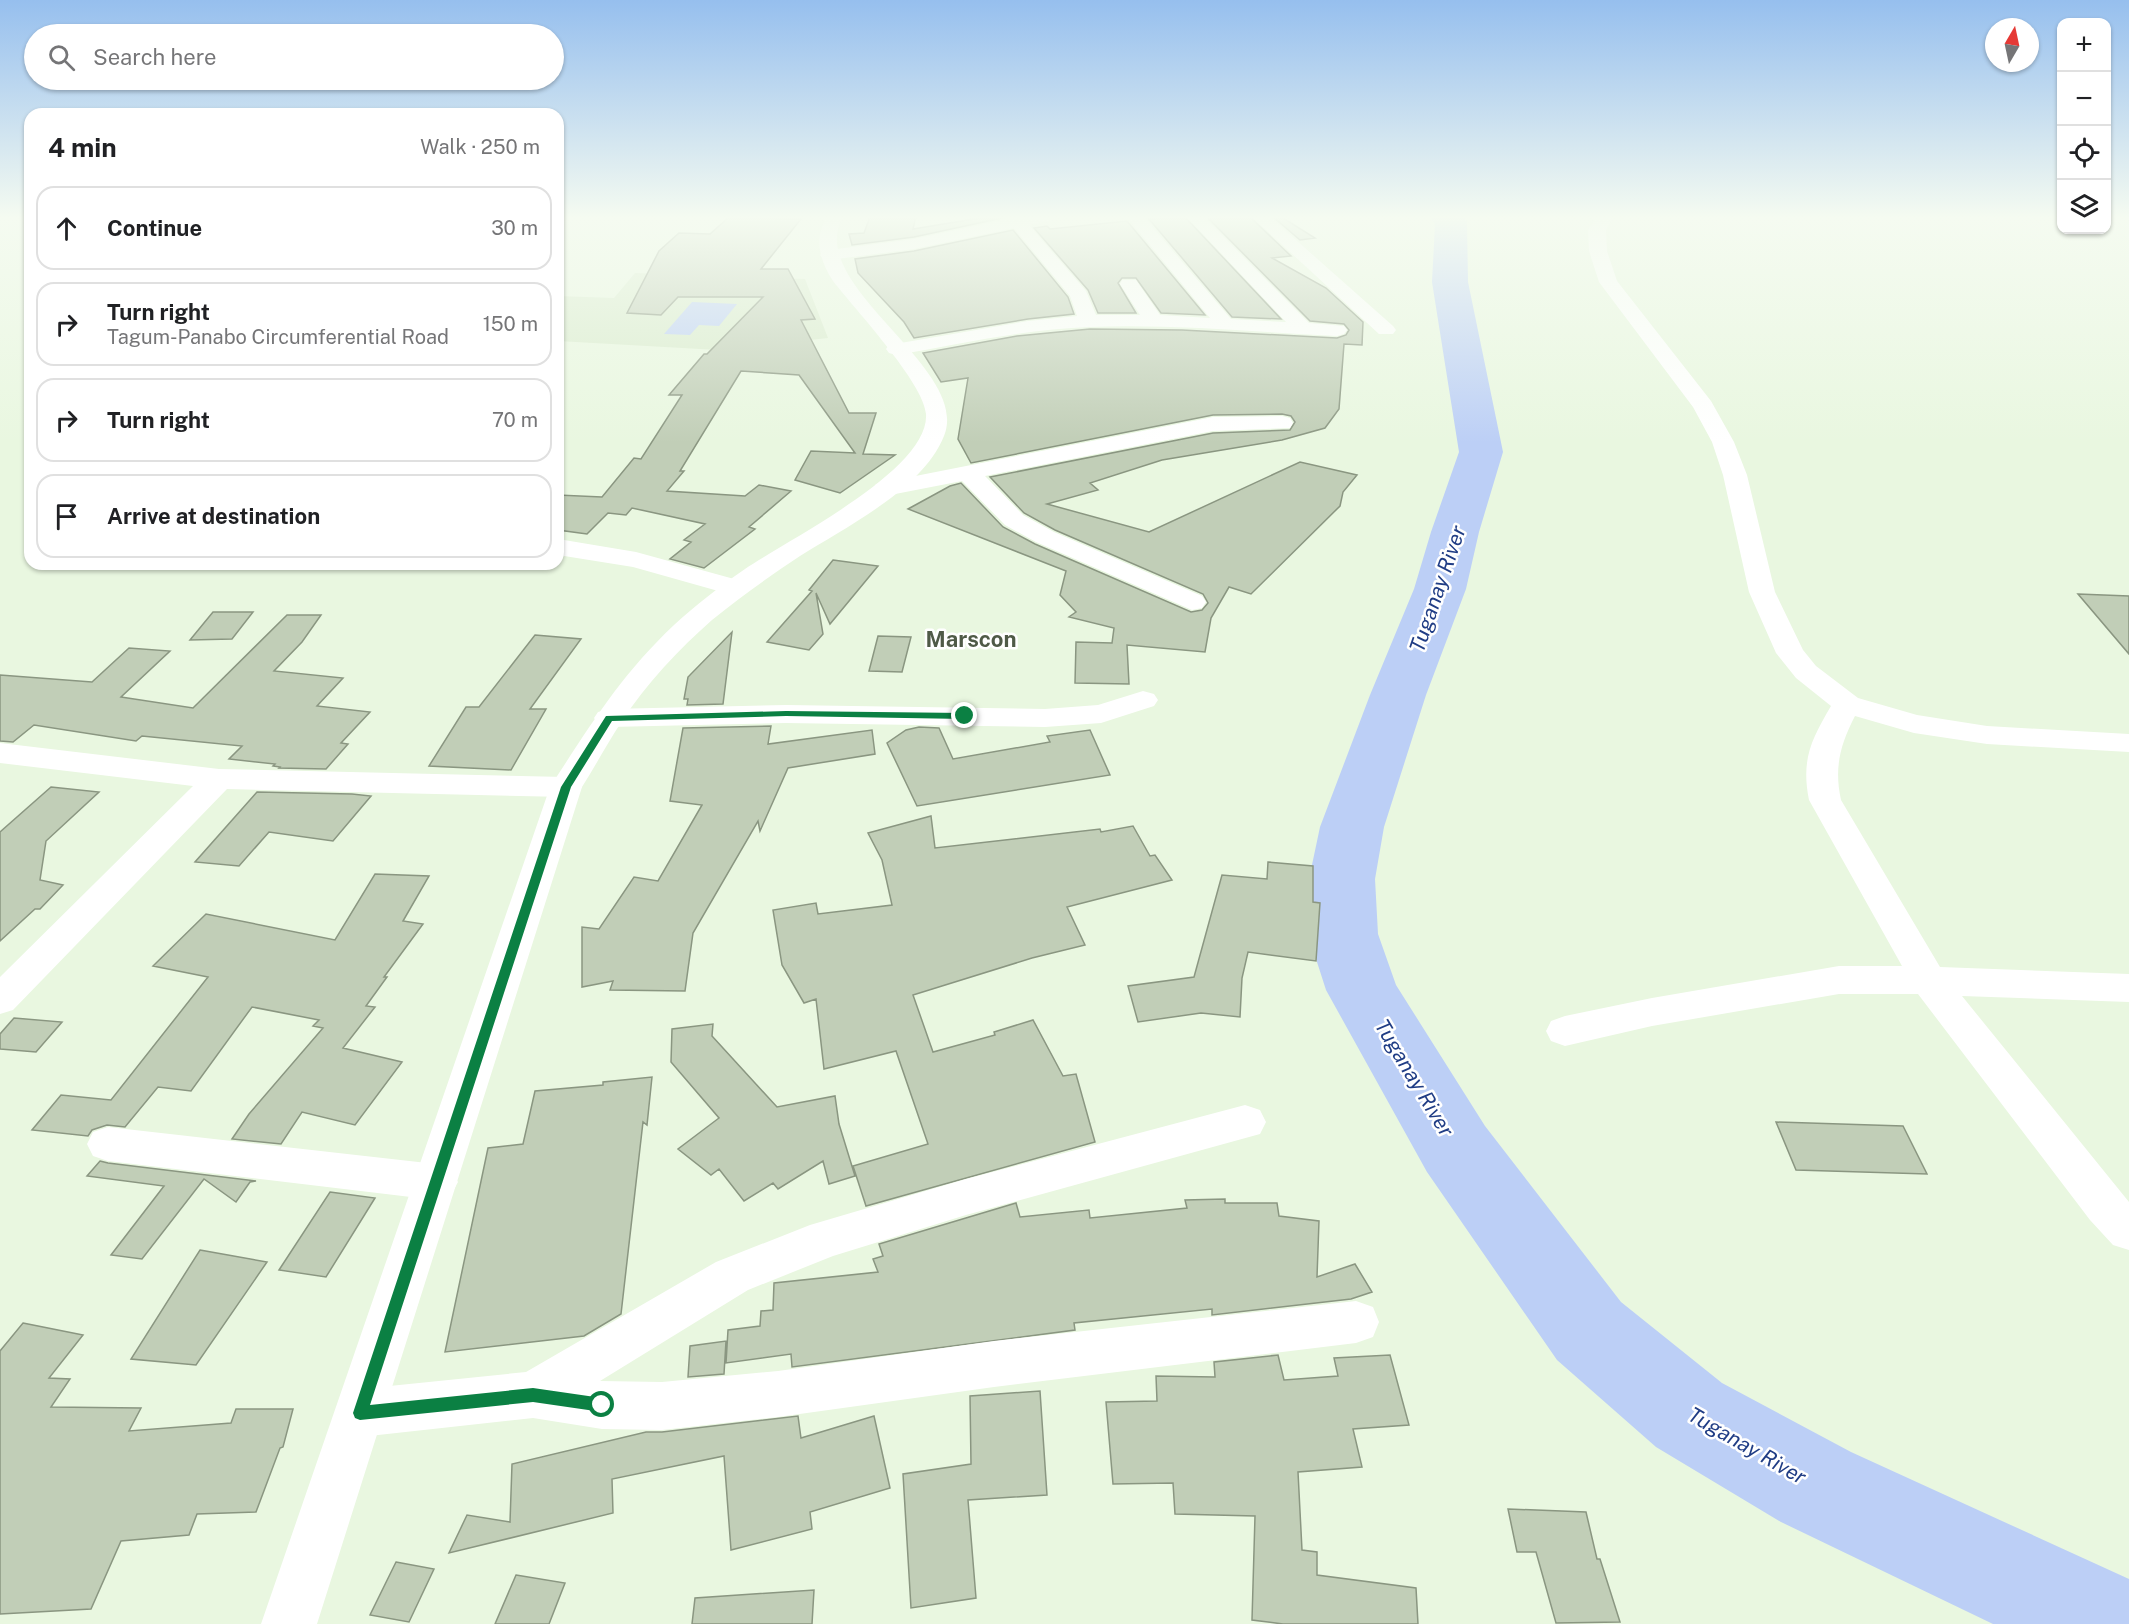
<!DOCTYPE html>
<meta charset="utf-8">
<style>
:root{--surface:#fff;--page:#f6f6f6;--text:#202124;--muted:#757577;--line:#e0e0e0}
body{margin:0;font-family:"Public Sans",sans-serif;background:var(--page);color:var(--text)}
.controls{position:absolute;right:18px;top:18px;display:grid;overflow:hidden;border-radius:12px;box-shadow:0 2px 4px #0004}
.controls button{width:54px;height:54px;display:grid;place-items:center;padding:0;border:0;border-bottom:2px solid var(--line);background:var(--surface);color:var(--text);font:30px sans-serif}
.compass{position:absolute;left:1985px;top:18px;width:54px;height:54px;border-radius:50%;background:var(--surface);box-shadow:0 2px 4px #0004;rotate:9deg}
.stop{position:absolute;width:18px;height:18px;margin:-14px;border:4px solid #0b8043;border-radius:50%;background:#fff}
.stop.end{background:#0b8043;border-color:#fff;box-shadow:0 2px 6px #0008}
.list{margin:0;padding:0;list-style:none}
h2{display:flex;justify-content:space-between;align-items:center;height:78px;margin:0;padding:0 24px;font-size:26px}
h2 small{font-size:20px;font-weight:400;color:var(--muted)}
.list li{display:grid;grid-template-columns:39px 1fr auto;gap:18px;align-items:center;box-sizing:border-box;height:84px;margin:0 12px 12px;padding:0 12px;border:2px solid var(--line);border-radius:18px}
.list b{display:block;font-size:22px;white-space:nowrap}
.list p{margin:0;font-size:20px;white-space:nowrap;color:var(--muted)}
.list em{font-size:20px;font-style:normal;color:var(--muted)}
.icon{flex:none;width:33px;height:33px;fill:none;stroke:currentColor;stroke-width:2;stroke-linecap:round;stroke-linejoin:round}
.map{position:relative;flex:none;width:2129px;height:1624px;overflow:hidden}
.search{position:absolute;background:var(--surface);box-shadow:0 2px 4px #0004;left:24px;top:24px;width:540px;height:66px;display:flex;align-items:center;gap:15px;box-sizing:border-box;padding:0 21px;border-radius:33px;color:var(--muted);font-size:22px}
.panel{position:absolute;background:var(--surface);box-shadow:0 2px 4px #0004;left:24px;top:108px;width:540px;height:462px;border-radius:18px}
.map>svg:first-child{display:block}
.built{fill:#d9ebcd}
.water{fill:#bccff6}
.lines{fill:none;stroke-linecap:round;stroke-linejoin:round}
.river{fill:#bccff6;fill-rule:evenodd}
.building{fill:#c1ceb7;stroke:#8a9681;stroke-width:1.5}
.minor{fill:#fff;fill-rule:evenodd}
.major{fill:#fff;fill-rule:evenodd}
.route{fill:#0b8043}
.labels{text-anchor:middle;stroke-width:5;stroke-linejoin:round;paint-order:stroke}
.water-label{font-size:21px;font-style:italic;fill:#203d85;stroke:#fff}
.quarter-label{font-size:22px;font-weight:bold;fill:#4f5a47;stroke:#fff}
</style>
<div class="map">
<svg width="2129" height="1624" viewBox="0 0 2129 1624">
<rect width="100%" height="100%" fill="#e9f7e0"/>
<!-- built -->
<path class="built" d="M635,273l170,6 23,59 -110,12 -160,-9v-45l56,2z"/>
<!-- water -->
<path class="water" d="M692,302l45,2 -18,22 -20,-1 -9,10 -26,-1z"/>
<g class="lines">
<!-- river -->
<path class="river" d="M1429,216h34l4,6 1,60 35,170 -24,80 -13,57 -40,106 -42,132 -9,52 3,55 18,51 89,141 136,176 101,81 129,69 278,127v45h-136l-212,-102 -125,-75 -99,-87 -130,-188 -101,-182 -18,-56 1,-55 11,-52 50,-132 44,-106 17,-57 28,-80 -27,-170 3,-58z"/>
</g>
<!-- building -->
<path class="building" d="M878,216h38l-3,13 79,-13 10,2 -88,19 -62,8 -3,-11 15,-1 6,-16z
M1179,216h5l97,103 -49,-2 -83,-98z
M1206,216h43l42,40 -19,2 54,30 37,34 -1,23 -18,-1 -5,65 -14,19 -43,12 -120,20 -72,23 8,7 -51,14 102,28 151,-70 57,13 -14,17 -3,14 -89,88 -22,-7 -18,31 -6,34 -78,-7 2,39 -54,-1 1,-41 36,1 2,-15 -45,-11 7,-5 -16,-17 6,-24 -158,-62 42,-23 11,-3 42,44 32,17 156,68 11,-2 6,-7 -5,-9 -148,-64 -31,-17 -34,-36 223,-44 77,-3 5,-8 -4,-6 -9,-2 -69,1 -242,48 -13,-24 10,-61 -27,4 -18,-29 94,-17 73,-7 92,1 155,8 9,-3 3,-5 -5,-6 -34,-3z
M1272,216h8l35,22 -15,2z
M729,217l72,2 -40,50h27l27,50 -14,1 48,93h27l-13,41 32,1 -55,38 -45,-13 16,-29 44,2 -56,-78 -58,-4 -61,100h4l-17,20 78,5 14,-11 32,6 -42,36 6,2 -51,39 -34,-9 21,-17 -7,-2 21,-16 -73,-16 -6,7 -18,-2 -21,21 -29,-4v-35l44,2 32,-39 7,1 41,-64h-13l35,-41h3l56,-57h-85l-17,18 -34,-2 32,-62 20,-18 31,1z
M1127,221l78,94 -44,-2 -25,-35h-14l-4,5 18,30h-38l-10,-23 -54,-62 13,-2 3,3z
M1013,230l55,67 6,17 -46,5 -114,19 -10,-16 -46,-49 -3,-14 59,-8z
M833,560l45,6 -48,58 -14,-31 7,41 -14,16 -42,-8 45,-51 -3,-1z
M2078,594l51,2v58z
M213,612h40l-21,27 -42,1z
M287,615h34l-19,27 -28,29 69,7 -26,28 53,6 -29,31 7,1 -22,25 -47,-1 1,-1 -7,-1 2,-2 -46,-5 13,-13 -100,-10 -6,5 -102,-16 -21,17 -13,-1v-66l92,7 37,-34 41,3 -49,46 72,11z
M732,632l-9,72 -36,1 1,-6h-4l4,-22z
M535,635l46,4 -51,70h16l-35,61 -82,-4 37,-59h13z
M878,636l33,1 -9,35 -33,-1z
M771,726l-3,18 104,-14 3,24 -87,14 -28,63 -2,-10 -65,112 -8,58 -75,-1 3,-9 -31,6v-60l17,2 35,-52 24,4 44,-76 -32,-4 13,-73z
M919,727l20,1 14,31 97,-17 -3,-6 43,-6 20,45 -193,31 -30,-63 19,-13z
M51,787l48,5 -53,49 -6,39 23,5 -23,24h-5l-35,32v-109z
M257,792l95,2 19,2 -38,45 -64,-9 -30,34 -44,-4z
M931,816l4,32 165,-19 1,3 32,-6 17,30 5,-1 17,25 -105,27 18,38 -53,13 -119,37 20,57 62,-17 -1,-3 39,-12 30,56 13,-2 19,68 -229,64 -13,-40 75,-22 -32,-93 -72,18 -8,-70 -12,4 -22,-38 -9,-55 43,-7 2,11 74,-9 -10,-45 -14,-27z
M1268,862l45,4v36l7,1 -4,58 -68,-9 -6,26 -2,39 -39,-4 -63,9 -10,-36 66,-9 28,-102 45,4z
M375,874l54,2 -26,45 20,3 -39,53h3l-21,29 9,1 -32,41 59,14 -47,63 -53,-13 -21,32 -49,-5 17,-25 74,-86 -10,-2 6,-6 -67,-13 -61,84 -33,-4 -33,40 -18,-2 -15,5 -4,6 -56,-6 29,-35 50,5 97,-123 -55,-11 53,-52 129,26z
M14,1018l48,4 -26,30 -36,-3v-15z
M713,1024l-1,12 65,71 58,-11 4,28 16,52 -26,8 -6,-23 -45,28 -5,-6 -29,18 -25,-32 -8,6 -33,-26 41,-31 -48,-56 1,-33z
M652,1077l-5,48 -4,-3 -22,192 -37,22 -139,16 43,-204 35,-4 12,-53 68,-6v-3z
M1776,1122l127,4 24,48 -131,-4z
M100,1161l8,2 148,18 -6,1 -14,20 -32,-23 -62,80 -31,-4 53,-69 -77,-10z
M330,1192l45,6 -49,79 -47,-7z
M1225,1199v4h52l2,13 40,5 -2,56 38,-13 17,28 -21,7 -139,16v-6l-138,14 1,7 -283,37 -1,-13 -65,9 2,-33 32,-4 1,-15 12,-1 1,-27 104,-11 -5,-13 10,-3 -4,-12 137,-41 4,14 69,-7 1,8 97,-10 -2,-8z
M200,1250l67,12 -71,103 -65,-6z
M23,1323l60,12 -34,43 21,1 -19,28 90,1 -12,23 102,-8 5,-14h57l-10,38 -3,1 -24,64 -59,2 -8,21 -68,6 -30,68 -91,5v-263z
M726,1341l-2,33 -36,3 2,-31z
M1278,1355l6,25 54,-4 -4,-18 56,-3 19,70 -56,4 9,38 -64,5 4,78 15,2v23l99,13 2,36h-135l-31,-4 3,-104 -80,-2 -2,-31 -60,1 -7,-82 51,-1 -1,-25 59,1 -1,-15z
M1040,1391l7,104 -79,5 8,98 -65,10 -8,-134 68,-10 -1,-68z
M798,1416l3,22 73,-22 16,72 -80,24 2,17 -81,21 -7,-94 -112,23 1,34 -164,40 18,-38 43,7 2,-58 134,-32h16z
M1508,1509l78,3 11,47h3l20,63 -64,1 -20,-71h-19z
M396,1562l38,7 -25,53 -39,-7z
M516,1575l49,8 -16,41h-54z
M814,1590l-2,34h-120l3,-26z"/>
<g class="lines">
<!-- minor -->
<path class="minor" d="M1022,216h32l-2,4 -23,5 57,66 10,24h44l-20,-31 2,-4h14l24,35 50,3 -84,-102h17l88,103 55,3 -100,-106h17l106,107 35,3 3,4 -3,4 -7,2c-82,-4 -165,-12 -247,-9 -65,2 -130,17 -194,28l-7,-2 -3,-4 3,-4 139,-24 49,-5 -7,-20 -56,-68 -100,21 -85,11 -6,-1 -3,-4 3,-4 6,-1 85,-11z
M1251,216h18l124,110 3,4 -3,4h-14z
M1597,216h16l-7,14 1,21 10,30 94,120 23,41 13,33 28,117 28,58 13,16 42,32 59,17 70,11 142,8v18l-142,-8 -73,-11 -59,-17c-15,29 -21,52 -14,84l99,167 189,7v28l-167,-6 167,206v48l-16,-5 -23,-25 -172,-226h-79l-187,32 -87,20 -14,-5 -5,-10 5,-10 14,-5 87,-18 187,-32h63l-93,-166c-8,-40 2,-60 22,-94l-35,-28 -20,-25 -27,-61 -26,-117 -11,-33 -19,-35 -94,-125 -10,-31 -1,-21z
M1282,416l8,2 3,5 -3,5 -77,3 -228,45 38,39 31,17 148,64 4,6 -4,6 -10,2 -156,-68 -31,-17 -43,-44 -77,15 -9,-2 -3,-5 3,-5 9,-2 328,-65z
M558,539l78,13 109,30 4,6 -4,6 -9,2 -103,-29 -75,-12z
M1143,691l11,3 4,6 -4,6 -53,17 -56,4 -259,-4 -177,4 -11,-3 -4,-6 4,-6 11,-3 177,-4 259,4 53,-4z
M0,743l219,26 347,8 11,3 5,7 -5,7 -11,3 -339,-8 -214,221 -13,4v-37l193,-191 -193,-23z
M1245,1105l15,5 6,12 -6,12 -294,81 -133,41 -85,34 -148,91 62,1 116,-11 216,-30 362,-40 17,6 6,15 -6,15 -17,6 -362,44 -216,30 -116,13 -60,-1 -69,-11 -173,19 -17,-7 -8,-17 8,-17 17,-7 166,-17 190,-110 94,-37 156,-46z
M108,1127l328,37 15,5 7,13 -7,13 -15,5 -328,-39 -15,-5 -6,-12 6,-12z"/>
<!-- major -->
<path class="major" d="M827,216h16c-40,70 129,151 101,220 -21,53 -98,91 -144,120 -30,20 -60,41 -88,64 -33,29 -66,64 -90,101 -14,21 -26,44 -40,66l-265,837h-56l289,-837c40,-61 70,-111 124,-162 22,-20 46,-39 71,-56 42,-29 185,-99 181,-155 -2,-31 -72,-106 -93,-133 -14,-21 -19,-43 -6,-65z"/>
</g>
<!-- sky -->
<linearGradient id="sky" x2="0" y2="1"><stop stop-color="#96bfee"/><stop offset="0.49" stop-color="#f5fbf1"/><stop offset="1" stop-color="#f5fbf1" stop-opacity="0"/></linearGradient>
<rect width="2129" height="443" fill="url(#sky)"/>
<!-- route -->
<path class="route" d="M786,711l179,2 5,3 -5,3 -179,-3 -174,5 -41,66 -201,618 163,-17 69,10 6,2 2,5 -2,5 -6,2 -69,-10 -173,18 -5,-2 -2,-5 208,-626 45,-71z"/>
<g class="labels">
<!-- water labels -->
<g class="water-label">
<text transform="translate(1438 589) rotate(-71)" y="7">Tuganay River</text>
<text transform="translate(1414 1078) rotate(59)" y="7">Tuganay River</text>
<text transform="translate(1747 1446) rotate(30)" y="7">Tuganay River</text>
</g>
<!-- quarter labels -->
<g class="quarter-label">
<text x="971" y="647">Marscon</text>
</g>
</g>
</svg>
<div class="controls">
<button>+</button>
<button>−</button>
<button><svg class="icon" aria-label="locate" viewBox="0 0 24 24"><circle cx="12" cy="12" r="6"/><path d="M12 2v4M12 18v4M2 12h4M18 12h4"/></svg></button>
<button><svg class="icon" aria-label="layers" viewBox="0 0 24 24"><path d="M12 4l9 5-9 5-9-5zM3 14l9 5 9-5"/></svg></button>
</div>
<svg class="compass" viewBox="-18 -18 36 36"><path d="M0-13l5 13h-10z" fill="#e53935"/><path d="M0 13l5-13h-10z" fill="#757577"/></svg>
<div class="stop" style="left:602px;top:1405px"></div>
<div class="stop end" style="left:965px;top:716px"></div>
<div class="search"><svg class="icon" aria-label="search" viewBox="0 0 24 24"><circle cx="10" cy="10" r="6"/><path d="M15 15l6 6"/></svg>Search here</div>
<section class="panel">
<h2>4 min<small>Walk · 250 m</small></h2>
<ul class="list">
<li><svg class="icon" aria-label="ahead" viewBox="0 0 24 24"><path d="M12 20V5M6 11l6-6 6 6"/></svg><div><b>Continue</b></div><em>30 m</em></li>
<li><svg class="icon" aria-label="right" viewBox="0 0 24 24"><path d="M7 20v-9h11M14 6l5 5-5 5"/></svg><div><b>Turn right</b><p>Tagum-Panabo Circumferential Road</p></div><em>150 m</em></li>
<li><svg class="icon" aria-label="right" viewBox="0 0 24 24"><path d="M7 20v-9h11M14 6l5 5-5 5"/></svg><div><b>Turn right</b></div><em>70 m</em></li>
<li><svg class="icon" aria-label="arrive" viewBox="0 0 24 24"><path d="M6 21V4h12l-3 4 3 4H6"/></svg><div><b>Arrive at destination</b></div></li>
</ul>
</section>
</div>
